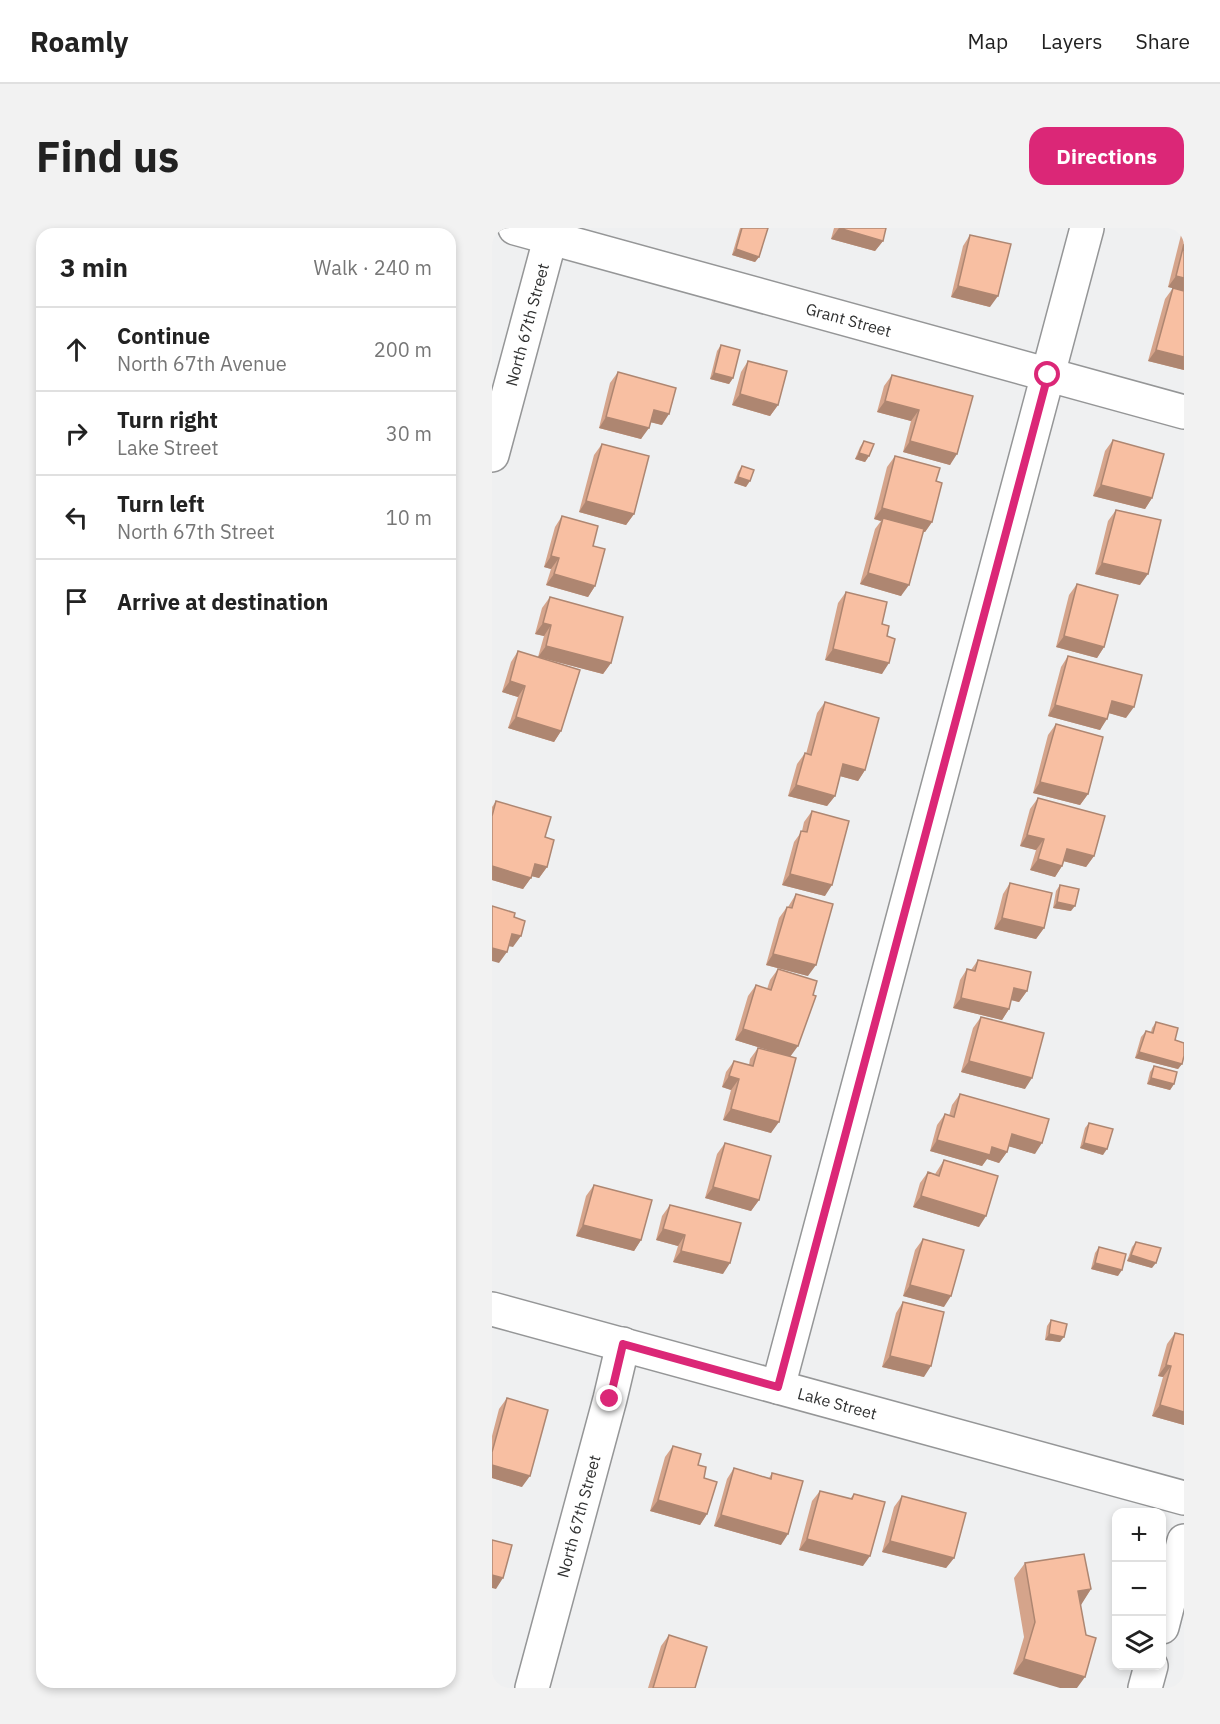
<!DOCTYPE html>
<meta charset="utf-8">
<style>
:root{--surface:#fff;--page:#f2f2f2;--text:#222;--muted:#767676;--line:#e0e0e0;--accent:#db2777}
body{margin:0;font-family:"IBM Plex Sans",sans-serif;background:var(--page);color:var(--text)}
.controls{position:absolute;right:18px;bottom:18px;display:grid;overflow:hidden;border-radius:12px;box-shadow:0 3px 9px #0003}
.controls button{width:54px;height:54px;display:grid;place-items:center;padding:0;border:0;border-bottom:2px solid var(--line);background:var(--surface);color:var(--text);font:30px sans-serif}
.stop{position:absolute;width:18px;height:18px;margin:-14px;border:4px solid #db2777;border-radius:50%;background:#fff}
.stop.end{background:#db2777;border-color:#fff;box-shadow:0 2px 6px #0008}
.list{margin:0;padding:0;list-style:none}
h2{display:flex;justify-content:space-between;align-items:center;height:78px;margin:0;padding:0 24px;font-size:26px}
h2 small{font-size:20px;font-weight:400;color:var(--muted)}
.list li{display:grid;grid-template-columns:39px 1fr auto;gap:18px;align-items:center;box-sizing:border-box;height:84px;padding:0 24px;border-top:2px solid var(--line)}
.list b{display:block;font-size:22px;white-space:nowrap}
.list p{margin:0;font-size:20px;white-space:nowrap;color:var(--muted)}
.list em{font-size:20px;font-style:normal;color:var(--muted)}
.icon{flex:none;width:33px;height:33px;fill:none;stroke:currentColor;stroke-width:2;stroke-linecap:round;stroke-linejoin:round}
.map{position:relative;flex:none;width:692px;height:1460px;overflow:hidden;border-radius:18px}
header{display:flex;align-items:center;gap:36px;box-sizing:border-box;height:84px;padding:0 30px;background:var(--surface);border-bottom:2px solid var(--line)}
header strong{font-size:28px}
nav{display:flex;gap:33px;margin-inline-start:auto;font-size:21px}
.intro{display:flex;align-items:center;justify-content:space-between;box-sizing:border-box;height:144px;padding:0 36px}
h1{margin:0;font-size:42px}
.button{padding:15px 27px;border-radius:18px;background:var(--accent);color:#fff;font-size:21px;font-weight:700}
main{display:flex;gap:36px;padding:0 36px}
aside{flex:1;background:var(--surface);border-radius:18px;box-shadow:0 3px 9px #0003}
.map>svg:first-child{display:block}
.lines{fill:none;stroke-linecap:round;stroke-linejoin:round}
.minor-casing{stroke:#959697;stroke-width:36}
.minor{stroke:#fff;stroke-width:33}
.wall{fill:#d5a48b}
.shaded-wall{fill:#ae8671}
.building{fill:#f8bfa2;stroke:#ae8671;stroke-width:1.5}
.route{stroke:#db2777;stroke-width:8}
.labels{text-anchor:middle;stroke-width:4.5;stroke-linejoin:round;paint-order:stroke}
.street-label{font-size:16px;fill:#303131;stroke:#fdfdff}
</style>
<header>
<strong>Roamly</strong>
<nav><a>Map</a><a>Layers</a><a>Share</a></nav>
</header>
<div class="intro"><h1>Find us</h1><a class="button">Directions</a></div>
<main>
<aside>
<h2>3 min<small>Walk · 240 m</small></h2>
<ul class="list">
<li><svg class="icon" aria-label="ahead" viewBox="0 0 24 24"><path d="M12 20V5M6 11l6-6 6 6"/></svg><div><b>Continue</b><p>North 67th Avenue</p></div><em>200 m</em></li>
<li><svg class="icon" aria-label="right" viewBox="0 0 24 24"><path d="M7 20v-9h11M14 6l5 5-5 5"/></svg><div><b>Turn right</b><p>Lake Street</p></div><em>30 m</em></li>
<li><svg class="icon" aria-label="left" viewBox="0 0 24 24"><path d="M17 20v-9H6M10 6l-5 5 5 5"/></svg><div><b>Turn left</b><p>North 67th Street</p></div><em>10 m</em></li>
<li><svg class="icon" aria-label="arrive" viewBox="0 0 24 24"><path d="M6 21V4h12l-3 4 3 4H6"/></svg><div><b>Arrive at destination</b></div></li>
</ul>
</aside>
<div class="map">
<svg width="692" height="1460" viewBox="0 0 692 1460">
<rect width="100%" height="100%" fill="#eff0f1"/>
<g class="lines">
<defs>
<g id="minor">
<path id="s1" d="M23,0l669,184"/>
<path id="s2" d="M0,227l61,-227"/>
<path id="s3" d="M0,1081l692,189"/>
<path d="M286,1159l309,-1159"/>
<path d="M670,1399l22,-86"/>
<path id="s4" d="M40,1460l78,-289 13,-55"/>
<path d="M653,1460l6,-22"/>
</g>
</defs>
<!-- minor casing -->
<use href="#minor" class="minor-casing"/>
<!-- minor -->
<use href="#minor" class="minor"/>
</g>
<!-- wall -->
<path class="wall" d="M248,0h28l-9,29 -4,5 -23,-7z
M342,0h52l-3,13 -8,10 -44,-12z
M692,1v141l-36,-9 17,-62 8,-11 -5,-1 14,-56z
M478,7l20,72 -39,-10 12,-51z
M229,117l12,33 -4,6 -19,-5 7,-28z
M256,133l30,44 -8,11 -38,-11 9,-33z
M126,144l44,53 -12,-3 -9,17 -42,-11 11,-45z
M400,147l81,21 -23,69 -47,-13 8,-31 -34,-9 7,-26z
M621,212l39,58 -7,11 -52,-13 12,-45z
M372,213l5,15 -4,6 -10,-3 5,-12z
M110,216l32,70 -8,11 -47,-13 15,-57z
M403,228l41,25 -4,41 -7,10h-2l-22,64 -41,-12 15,-55 6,-8 -7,-2 13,-52z
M250,238l4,21 -12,-4 4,-11z
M624,282l24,75 -45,-11 13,-53z
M70,288l33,70 -7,11 -42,-12 5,-16 -7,-2 11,-40z
M585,356l27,63 -7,11 -41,-11 13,-52z
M354,364l36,32 5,12 -5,38 -57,-14 13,-57z
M58,369l61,66 -8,11 -65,-17 6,-21 -9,-2 7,-26z
M26,423l43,80 -7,11 -46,-14 10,-31 -16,-5 9,-30z
M576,428l58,62 -17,-5 -9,17 -52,-14 13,-49z
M333,474l40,68 -7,11 -18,-5 -5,20 -8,10 -39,-10 9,-32 8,-11 1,1 11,-41z
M564,496l32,70 -8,11 -47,-12 15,-58z
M546,570l56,58 -8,11 -22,-6 -2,5 -7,11 -25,-7 6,-20 -16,-4 10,-37z
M4,573l49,36 2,30 -8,11 -7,-2 -9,13 -31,-9v-73z
M320,583l13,85 -43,-11 12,-43 8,-11 2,-9z
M518,655l34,45 -8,11 -42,-10 9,-35z
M568,657l11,26 -18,-3 3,-17z
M304,666l12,82 -42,-11 13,-47 8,-11h1z
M486,732l49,31 -8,11 -8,-2 -2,9 -7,11 -49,-12 7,-28 7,-11 4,1z
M286,741l12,88 -19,76 -48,-13 8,-30 -9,-3 4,-15 8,-11 15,4 1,-6 8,-11 23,6 -46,-14 13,-44 8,-11 11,4 3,-9z
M489,789l44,72 -64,-17 12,-44z
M664,794l19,18 7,24 -4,5 -43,-11 6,-21 5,-6 5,1 1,-4z
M662,838l20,18 -4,6 -23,-6 3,-12z
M468,866l75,60 -26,-8 -2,6 -8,11 -12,-4 -5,7 -52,-15 7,-26 8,-11 4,2 3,-11z
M597,895l14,32 -23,-7 5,-20z
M233,915l34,57 -8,11 -46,-13 12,-44z
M452,932l35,67 -66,-20 7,-24 8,-11 7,2 2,-3z
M102,957l47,55 -7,11 -58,-15 10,-40z
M178,977l53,69 -50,-12 5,-16 -22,-6 6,-24z
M431,1011l21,68 -41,-11 12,-46z
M644,1014l16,26 -25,-7 5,-14z
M607,1019l19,29 -27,-7 4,-16z
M411,1074l21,75 -42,-10 14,-54z
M559,1092l9,22 -15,-2 2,-14z
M683,1105l9,2v90l-32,-9 11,-39 -5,-1 9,-32z
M15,1170l15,89 -30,-9v-42l7,-27z
M181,1218l25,19 6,13 3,36 -7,11 -50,-14 15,-54z
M242,1240l35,10 3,-5 9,72 -67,-19 13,-47z
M328,1263l30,8 4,-5 9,72 -64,-16 13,-49z
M410,1268l52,62 -8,10 -64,-16 12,-45z
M533,1335l66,26 -10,15 -68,70 11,-37 -10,-59z
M177,1407l26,53h-47l13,-42z"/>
<!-- shaded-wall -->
<path class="shaded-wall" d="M347,0l44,13 -8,10 -44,-12z
M244,21l23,8 -4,5 -23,-7z
M684,48l8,2v13l-16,-4z
M466,58l40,10 -8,11 -39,-10z
M664,122l28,7v13l-36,-9z
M222,145l19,5 -4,6 -19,-5z
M248,166l38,11 -8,11 -38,-11z
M393,173l34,9 -8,11 -34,-9z
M162,182l15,4 -7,11 -16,-4z
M114,189l43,11 -8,11 -42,-11z
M418,213l47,13 -7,11 -47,-13z
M367,225l10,3 -4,6 -10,-3z
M246,249l12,4 -4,6 -12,-4z
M609,257l51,13 -7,11 -52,-13z
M94,273l48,13 -8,11 -47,-13z
M390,280l50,14 -7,10 -43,-11 1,-3 -2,3 -7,-2z
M59,328l8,2 -8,11 -7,-2z
M610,335l46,11 -8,11 -45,-11z
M376,345l41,12 -8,11 -41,-12z
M62,346l41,12 -7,11 -42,-12z
M51,395l8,2 -7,11 -9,-2z
M572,408l40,11 -7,11 -41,-11z
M54,418l65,17 -8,11 -65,-17z
M341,421l56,14 -7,11 -57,-14z
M18,453l15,5 -7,11 -16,-5z
M620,473l22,6 -8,11 -21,-6z
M563,477l52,14 -7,11 -52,-14z
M24,489l45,14 -7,11 -46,-14z
M351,536l22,6 -7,11 -22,-6z
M548,554l48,12 -8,11 -47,-12z
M304,557l39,11 -8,10 -39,-10z
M535,607l17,4 -8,11 -16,-4z
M575,621l27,7 -8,11 -27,-7z
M546,631l24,7 -7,11 -25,-7z
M43,636l12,3 -8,11 -12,-3z
M0,638l39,12 -8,11 -31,-9z
M298,646l42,11 -7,11 -43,-11z
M565,674l18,4 -4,5 -18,-3z
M510,690l42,10 -8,11 -42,-10z
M20,706l9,2 -8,11 -9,-2z
M0,720l15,4 -8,11 -7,-2z
M281,726l43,11 -8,11 -42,-11z
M522,760l13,3 -8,11 -12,-3z
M469,770l48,11 -7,11 -49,-12z
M251,801l55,17 -8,11 -55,-17z
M647,824l43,12 -4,5 -43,-11z
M477,833l63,17 -7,11 -64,-17z
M237,848l10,3 -8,11 -9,-3z
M659,850l23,6 -4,6 -23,-6z
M239,881l48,13 -8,11 -48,-13z
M520,906l30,9 -7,11 -31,-9z
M445,912l55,7 15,5 -8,11 -12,-4 -5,7 -52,-15z
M592,915l23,6 -4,6 -23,-7z
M221,959l46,13 -8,11 -46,-13z
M429,968l65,20 -7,11 -66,-20z
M91,997l58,15 -7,11 -58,-15z
M171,1001l22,6 -7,11 -22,-6z
M189,1023l49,12 -7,11 -50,-12z
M639,1027l25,8 -4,5 -25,-7z
M603,1035l27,7 -4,6 -27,-7z
M418,1057l41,11 -7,11 -41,-11z
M557,1106l15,3 -4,5 -15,-2z
M398,1128l41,10 -7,11 -42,-10z
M674,1137l5,1 -8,11 -5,-1z
M668,1177l24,7v13l-32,-9z
M0,1237l38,11 -8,11 -30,-9z
M166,1272l49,14 -7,11 -50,-14z
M229,1287l67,19 -7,11 -67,-19z
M315,1311l63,17 -7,10 -64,-16z
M398,1313l64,17 -8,10 -64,-16z
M0,1347l11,3 -7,11 -4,-1z
M599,1361l-10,16 -3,-14z
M532,1431l61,18 -8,11h-17l-47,-14z"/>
<!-- building -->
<path class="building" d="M250,0h26l-9,29 -23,-8z
M347,0h47l-3,13z
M478,7l41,9 -13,52 -40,-10z
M692,16v34l-8,-2z
M681,60l11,3v66l-28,-7z
M229,117l19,5 -7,28 -19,-5z
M256,133l39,10 -9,34 -38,-11z
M126,144l58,16 -7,26 -15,-4 -5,18 -43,-11z
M400,147l81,21 -16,58 -47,-13 9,-31 -34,-9z
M621,212l51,14 -12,44 -51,-13z
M372,213l10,3 -5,12 -10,-3z
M110,216l47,12 -15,58 -48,-13z
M403,228l45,12 -4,13 6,2 -10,39 -50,-14z
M250,238l12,4 -4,11 -12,-4z
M624,282l45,10 -13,54 -46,-11z
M70,288l36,10 -5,20 12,3 -10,37 -41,-12 5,-16 -8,-2z
M391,290l41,11 -15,56 -41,-12z
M585,356l41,11 -14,52 -40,-11z
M354,364l41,10 -5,22 7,2 -2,10 8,3 -6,24 -56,-14z
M58,369l73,20 -12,46 -65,-17 5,-21 -8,-2z
M26,423l62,19 -19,61 -45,-14 9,-31 -15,-5z
M576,428l74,19 -8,32 -22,-6 -5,18 -52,-14z
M333,474l54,16 -14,52 -22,-6 -8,32 -39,-11 9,-32 6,2z
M564,496l47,13 -15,57 -48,-12z
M546,570l67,18 -11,40 -27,-7 -5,17 -24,-7 6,-20 -17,-4z
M4,573l55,16 -6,20 9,3 -7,27 -12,-3 -4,14 -39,-12v-50z
M320,583l37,10 -17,64 -42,-11 11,-43 6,1z
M518,655l42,10 -8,35 -42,-10z
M568,657l19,4 -4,17 -18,-4z
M304,666l37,10 -17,61 -43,-11 14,-47 5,1z
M0,678l23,7 -1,4 11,4 -4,15 -9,-2 -5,18 -15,-4z
M486,732l53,12 -4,19 -13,-3 -5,21 -48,-11 6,-29 8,2z
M286,741l39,12 -4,14 3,1 -18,50 -55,-17 13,-44 15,5z
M489,789l63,16 -12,45 -63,-17z
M664,794l22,6 -3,12 9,3v13l-2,8 -43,-12 7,-21 7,2z
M266,820l38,10 -17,64 -48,-13 8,-30 -10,-3 5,-15 19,5z
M662,838l23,6 -3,12 -23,-6z
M468,866l89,25 -7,24 -30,-9 -5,18 -15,-5 -2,8 -53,-15 8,-26 9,3z
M597,895l24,6 -6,20 -23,-6z
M233,915l46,13 -12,44 -46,-13z
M452,932l54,16 -12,40 -65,-20 7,-24 11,4z
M102,957l58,15 -11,40 -58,-15z
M178,977l71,18 -11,40 -49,-12 4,-16 -22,-6z
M431,1011l41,11 -13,46 -41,-11z
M644,1014l25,6 -5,15 -25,-8z
M607,1019l27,7 -4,16 -27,-7z
M411,1074l41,10 -13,54 -41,-10z
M559,1092l16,4 -3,13 -15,-3z
M683,1105l9,2v77l-24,-7 11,-39 -5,-1z
M15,1170l41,12 -18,66 -38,-11v-13z
M181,1218l28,8 -3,11 8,2 -2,11 13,4 -10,32 -49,-14z
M242,1240l37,11 1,-6 31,8 -15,53 -67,-19z
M328,1263l32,8 2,-5 31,8 -15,54 -63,-17z
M410,1268l64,17 -12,45 -64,-17z
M0,1312l20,5 -9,33 -11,-3z
M592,1326l7,35 -13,2 8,44 10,3 -11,39 -61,-18 11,-37 -10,-59z
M177,1407l38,12 -12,41h-42z"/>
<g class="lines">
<!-- route -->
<path class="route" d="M118,1171l13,-55 155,43 270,-1012"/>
</g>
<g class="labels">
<!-- street labels -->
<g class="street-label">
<text dy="6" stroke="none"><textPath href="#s1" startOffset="346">Grant Street</textPath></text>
<text dy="6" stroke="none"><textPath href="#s2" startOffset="135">North 67th Street</textPath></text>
<text dy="6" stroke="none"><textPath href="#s3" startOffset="358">Lake Street</textPath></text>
<text dy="6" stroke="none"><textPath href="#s4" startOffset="178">North 67th Street</textPath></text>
</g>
</g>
</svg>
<div class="controls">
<button>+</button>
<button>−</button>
<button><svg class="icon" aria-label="layers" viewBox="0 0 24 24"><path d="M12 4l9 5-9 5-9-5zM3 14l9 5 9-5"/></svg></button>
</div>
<div class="stop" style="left:556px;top:147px"></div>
<div class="stop end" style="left:118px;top:1171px"></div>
</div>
</main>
